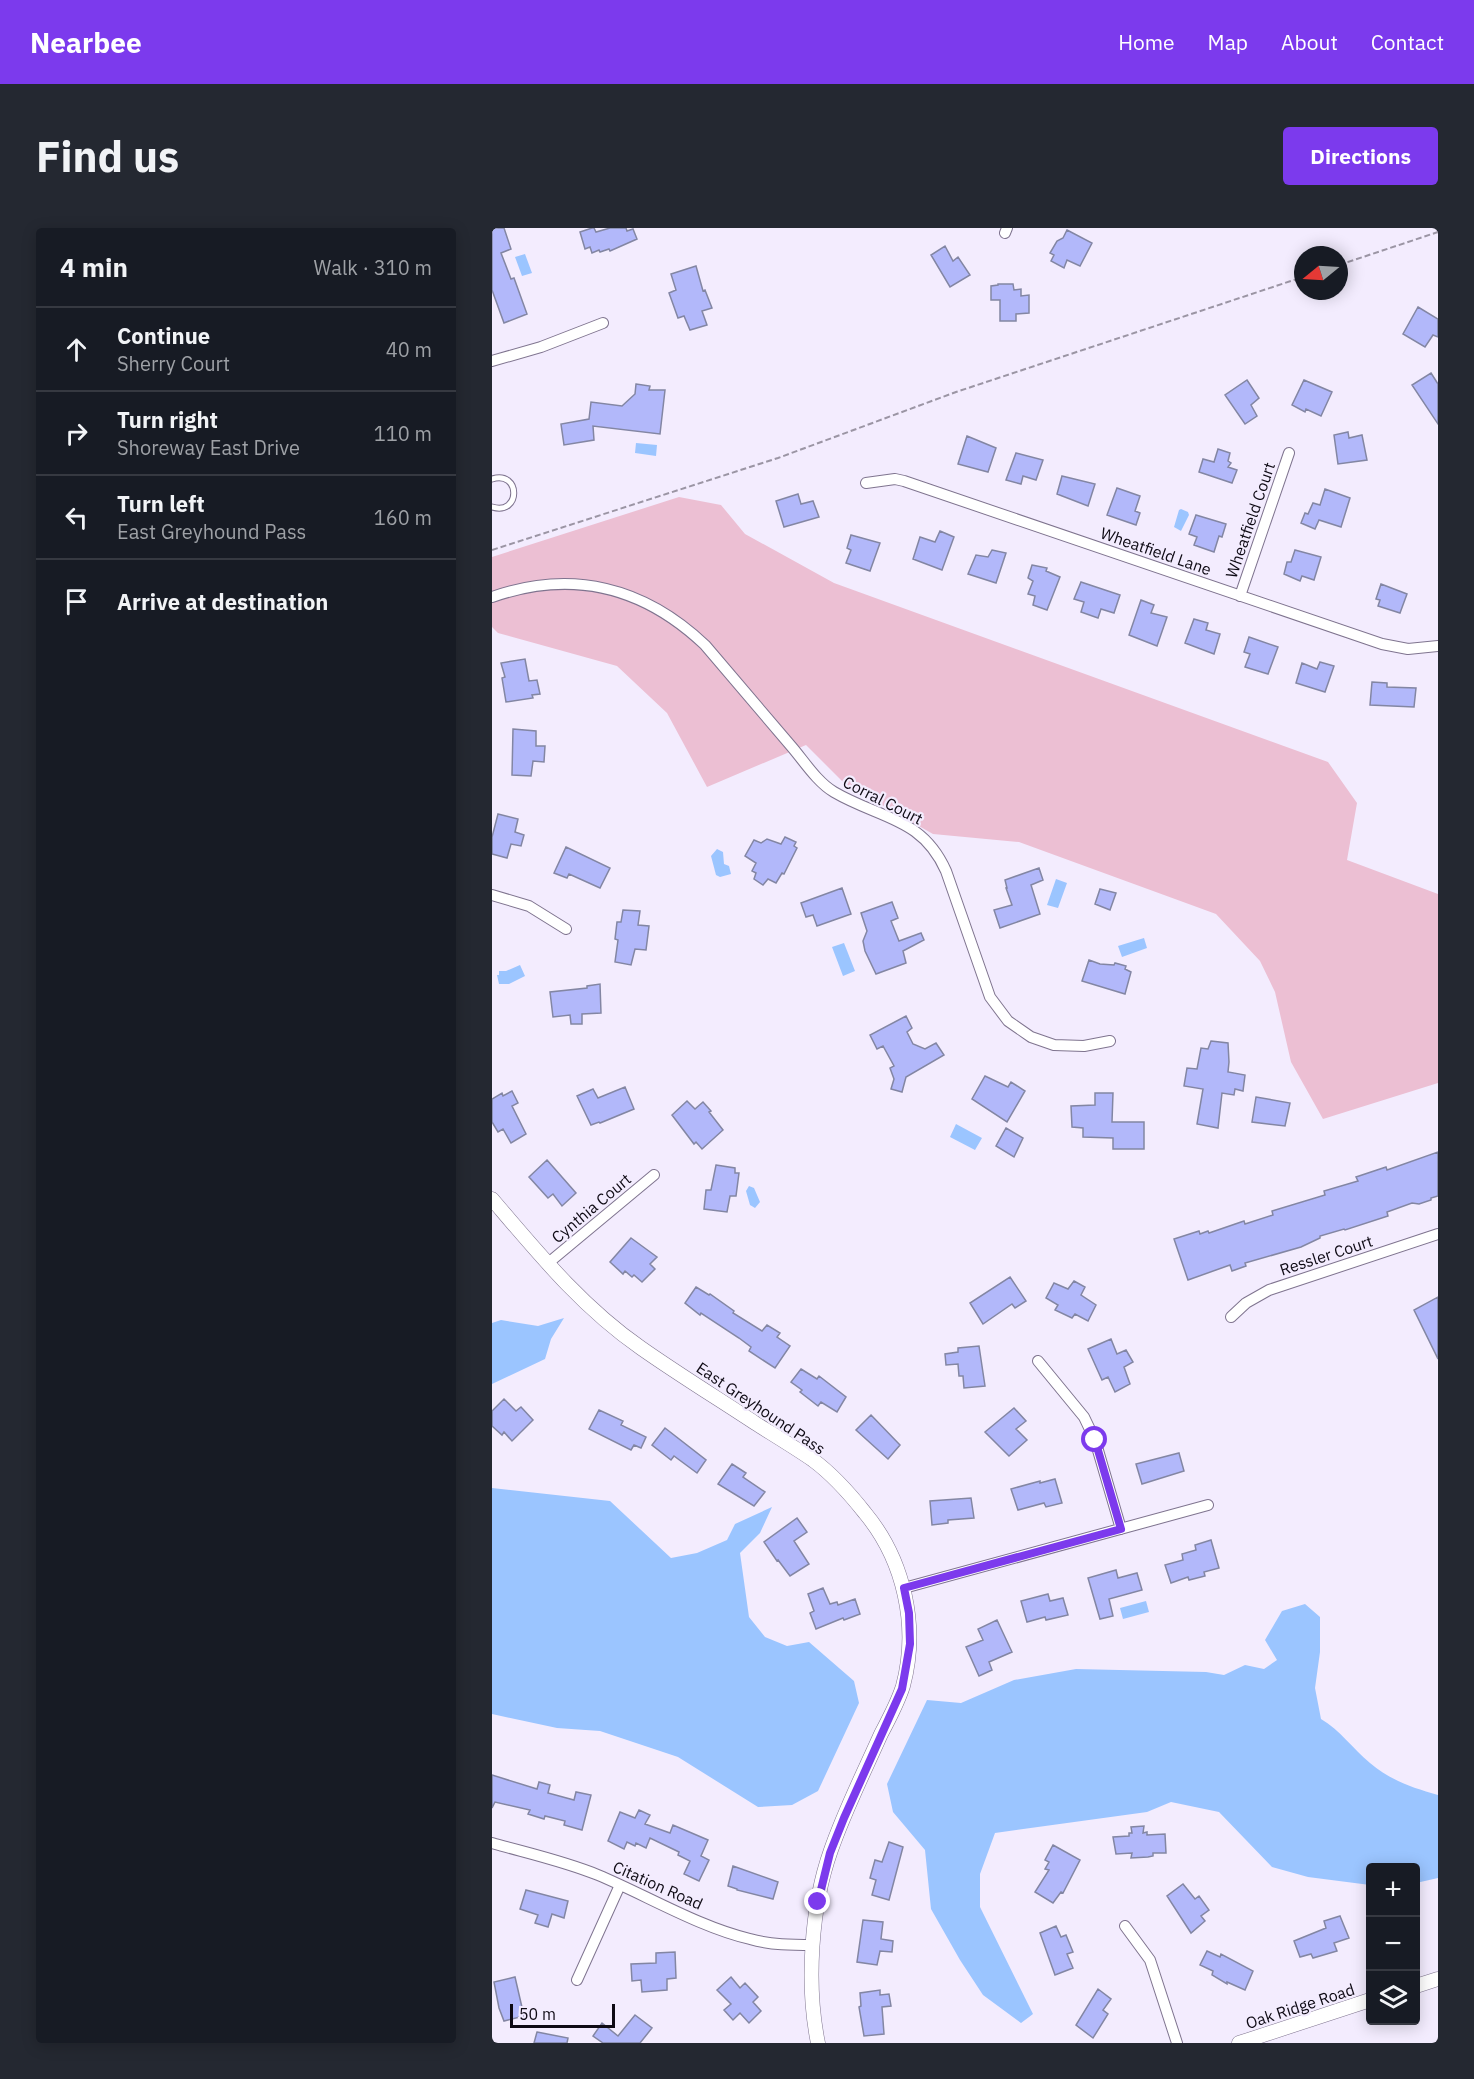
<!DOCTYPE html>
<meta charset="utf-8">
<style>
:root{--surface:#171b24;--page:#242831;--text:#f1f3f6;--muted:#9ea1a6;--line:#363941;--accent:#7c3aed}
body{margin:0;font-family:"IBM Plex Sans",sans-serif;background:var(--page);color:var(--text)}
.controls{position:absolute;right:18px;bottom:18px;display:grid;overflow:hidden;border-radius:6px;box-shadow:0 3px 15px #0003}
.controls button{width:54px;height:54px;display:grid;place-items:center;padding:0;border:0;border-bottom:2px solid var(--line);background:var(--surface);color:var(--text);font:30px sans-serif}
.compass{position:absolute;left:802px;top:18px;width:54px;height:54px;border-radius:50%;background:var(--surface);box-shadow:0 3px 15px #0003;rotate:252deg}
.scale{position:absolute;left:18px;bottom:15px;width:105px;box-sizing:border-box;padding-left:6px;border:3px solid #0e0a14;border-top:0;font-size:16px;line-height:21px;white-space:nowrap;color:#0e0a14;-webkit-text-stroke:4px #f3ecfe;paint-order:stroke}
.stop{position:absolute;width:18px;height:18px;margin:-14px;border:4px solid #7c3aed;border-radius:50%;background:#fff}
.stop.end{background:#7c3aed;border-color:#fff;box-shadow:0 2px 6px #0008}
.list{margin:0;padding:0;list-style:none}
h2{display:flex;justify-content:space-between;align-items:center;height:78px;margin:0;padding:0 24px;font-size:26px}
h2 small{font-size:20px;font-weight:400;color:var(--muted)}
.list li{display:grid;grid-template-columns:39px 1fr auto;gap:18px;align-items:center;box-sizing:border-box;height:84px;padding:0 24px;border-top:2px solid var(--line)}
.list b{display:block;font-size:22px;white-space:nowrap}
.list p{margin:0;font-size:20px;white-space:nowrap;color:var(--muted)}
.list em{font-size:20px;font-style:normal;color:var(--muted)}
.icon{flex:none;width:33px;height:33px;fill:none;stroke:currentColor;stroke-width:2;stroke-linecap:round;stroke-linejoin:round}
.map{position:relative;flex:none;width:946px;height:1815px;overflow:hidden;border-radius:6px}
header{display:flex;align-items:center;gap:36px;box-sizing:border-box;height:84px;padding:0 30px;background:var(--accent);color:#fff}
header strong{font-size:28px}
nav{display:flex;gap:33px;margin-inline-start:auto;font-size:21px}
.intro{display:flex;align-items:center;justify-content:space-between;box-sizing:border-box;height:144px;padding:0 36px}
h1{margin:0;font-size:42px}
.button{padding:15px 27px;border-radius:6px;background:var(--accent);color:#fff;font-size:21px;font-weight:700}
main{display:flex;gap:36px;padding:0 36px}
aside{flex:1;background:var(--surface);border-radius:6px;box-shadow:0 3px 15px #0003}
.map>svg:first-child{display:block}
.green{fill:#ecbfd3}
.water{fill:#9bc5ff}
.building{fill:#b2b8fa;stroke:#8386a3;stroke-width:1.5}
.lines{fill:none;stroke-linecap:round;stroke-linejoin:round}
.service-casing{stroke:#7f748f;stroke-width:7}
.minor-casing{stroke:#7f748f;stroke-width:12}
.tertiary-casing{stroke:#7f748f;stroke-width:15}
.path{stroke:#9b95a4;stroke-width:2;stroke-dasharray:6 3;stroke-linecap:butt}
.service{stroke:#fff;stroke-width:5}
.minor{stroke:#fff;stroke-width:10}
.tertiary{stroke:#fff;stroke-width:14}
.route{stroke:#7c3aed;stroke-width:8}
.labels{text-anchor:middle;stroke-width:4.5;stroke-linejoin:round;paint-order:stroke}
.street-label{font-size:16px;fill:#0e0a14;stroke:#f3ecfe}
</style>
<header>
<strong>Nearbee</strong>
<nav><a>Home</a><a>Map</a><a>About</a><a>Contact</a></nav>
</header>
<div class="intro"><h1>Find us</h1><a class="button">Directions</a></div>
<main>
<aside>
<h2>4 min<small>Walk · 310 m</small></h2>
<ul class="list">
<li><svg class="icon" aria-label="ahead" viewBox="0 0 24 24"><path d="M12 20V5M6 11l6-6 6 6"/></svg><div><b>Continue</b><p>Sherry Court</p></div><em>40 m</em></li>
<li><svg class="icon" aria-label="right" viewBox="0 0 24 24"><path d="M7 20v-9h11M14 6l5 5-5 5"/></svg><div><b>Turn right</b><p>Shoreway East Drive</p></div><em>110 m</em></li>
<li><svg class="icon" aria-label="left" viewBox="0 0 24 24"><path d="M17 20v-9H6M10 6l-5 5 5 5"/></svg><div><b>Turn left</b><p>East Greyhound Pass</p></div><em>160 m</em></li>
<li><svg class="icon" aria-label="arrive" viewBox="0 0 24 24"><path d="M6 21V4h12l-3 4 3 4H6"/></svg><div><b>Arrive at destination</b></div></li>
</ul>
</aside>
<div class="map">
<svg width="946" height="1815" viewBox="0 0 946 1815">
<rect width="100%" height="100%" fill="#f3ecfe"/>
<!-- green -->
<path class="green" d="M187,269l42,8 24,29 89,49 494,179 29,41 -10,57 91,34v189l-115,36 -32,-57 -16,-70 -15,-31 -44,-47 -197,-72 -86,-8 -88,-50 -39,-39 -99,42 -40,-74 -50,-47 -119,-33 -6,-6v-70z"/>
<!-- water -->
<path class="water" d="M33,26l7,19 -10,3 -7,-19z
M144,215l21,2 -1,11 -21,-3z
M689,281l7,3 1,3 -8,16 -7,-4 5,-17z
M225,621l6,3 1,12 5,2 2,8 -11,3 -4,-2 -5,-19z
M564,651l11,4 -9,25 -11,-3z
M652,710l3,10 -25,9 -4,-11z
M352,715l11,28 -12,5 -11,-29z
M28,737l5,11 -16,8h-10l-2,-9h2v-4h7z
M464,896l26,14 -7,12 -25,-13z
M257,958l5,2 6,14 -5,6 -5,-3 -4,-14z
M72,1090l-13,21 -6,20 -53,25v-61l9,-3 37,6z
M0,1260l118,13 61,57 26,-5 30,-13 8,-16 37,-17 -12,26 -20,20 9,64 16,20 22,9 22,-4 45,39 5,22 -41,88 -26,14 -34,2 -80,-50 -78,-26 -43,-3 -65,-14z
M654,1373l3,11 -26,7 -3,-11z
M813,1376l15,13v35l-5,36 6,31c19,11 32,30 49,44 20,17 43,25 68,32v83l-22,5v-15h-46v17l-62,-8 -36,-10 -53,-55 -48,-10 -24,10 -152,21 -15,41v33l53,107 -12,9 -38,-28 -23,-35 -29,-51 -6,-59 -32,-38 -6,-28 40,-84 34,3 53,-23 62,-11 130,3 18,3 21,-10 19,4 13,-9 -12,-20 17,-29z"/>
<!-- building -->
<path class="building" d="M0,0h12l7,21 -10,4 10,26 3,-1 13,36 -23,9 -12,-33z
M100,0h2l2,4 14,-4h16l1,3 6,-2 4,10 -27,12 -1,-2 -9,3 -1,-2 -7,3 -2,-6 -5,2 -5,-17z
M575,2l25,13 -12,23 -13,-6 -3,8 -13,-7 3,-6 -4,-2 7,-12 6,-3z
M453,18l8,15 5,-4 12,18 -20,12 -19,-32z
M204,38l7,25 2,-1 7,18 -10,3 5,14 -17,5 -6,-14 -6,2 -9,-25 7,-3 -5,-16z
M506,56h15l1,6 7,-1v7l8,-1v18l-13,1v7h-16v-21h-9v-14l7,-1z
M926,79l20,12v18l-5,-2 -8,12 -22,-13z
M939,145l7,11v40l-26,-39z
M755,152l12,18 -8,7 6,11 -12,8 -20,-29z
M812,152l28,12 -11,24 -15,-7 -1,3 -13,-7z
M144,156l14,2 -1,4h16l-5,44 -67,-8 1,14 -30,5 -3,-21 28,-5 2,-17 31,4 13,-12z
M856,204l1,6 13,-3 5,25 -29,4 -4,-29z
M475,208l29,12 -8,24 -30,-8z
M726,221l12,4 -2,8 3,2 -3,4 9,3 -5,13 -33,-11 4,-13 11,3z
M524,225l27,7 -7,20 -13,-4 -2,8 -15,-4z
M570,248l33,8 -7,22 -31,-12z
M625,260l23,8 -5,15 5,2 -4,12 -29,-10z
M833,261l25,9 -9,29 -22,-7 -4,9 -14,-6 4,-10 3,1 5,-11 7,2z
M306,266l3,10 12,-3 6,16 -35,10 -8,-26z
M704,287l30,9 -4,13 -3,-1 -5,16 -20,-7 3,-8 -8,-3z
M448,303l14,6 -12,33 -29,-11 7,-22 15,5z
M359,307l29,8 -10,28 -24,-8 5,-13 -4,-2z
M500,322l14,3 -10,30 -28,-9 8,-19 12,2z
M803,322l26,7 -7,23 -12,-4 -2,5 -16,-7 3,-12h4z
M540,337l15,3 -1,3 14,6 -13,33 -14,-5 2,-9 -7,-2 5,-13 -5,-3z
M589,354l39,13 -6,18 -13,-4 -3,9 -17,-6 3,-10 -10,-3z
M889,356l26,10 -7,19 -22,-7 2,-6 -4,-1z
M649,372l13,5 -3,8 16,4 -10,29 -28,-11z
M702,391l14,4 -2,7 14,4 -6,20 -29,-11z
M757,409l29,10 -10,27 -23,-7 5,-13 -6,-2z
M33,431l4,22 8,-1 3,14 -8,1 1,3 -27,4 -4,-24 3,-1 -4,-14z
M828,434l14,4 -9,26 -29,-9 6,-20 15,6z
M880,454l15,1v4l29,1 -2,19 -44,-2z
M21,501l23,2v15h9l-1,16 -11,-1 -2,15 -19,-1z
M6,586l20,5 -3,13 9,3 -3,11 -10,-2 -4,14 -15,-4v-17z
M293,609l11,5 -2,4 3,2 -13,26 -2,-1 -6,10 -8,-4 -5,6 -9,-6 2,-6 -4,-2 4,-8 -11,-7 9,-16 7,3 6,-4 14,5z
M74,619l44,21 -10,20 -31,-14 -2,4 -13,-5z
M547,640l4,12 -12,5 9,29 -40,14 -6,-18 18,-5 -6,-17h1l-2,-8z
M350,660l9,26 -34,12 -4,-11 -7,2 -5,-14z
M608,661l16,4 -6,17 -15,-6z
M400,674l6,16 -7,3 8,20 22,-8 3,7 -21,11 3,12 -30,11 -11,-23 -2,-10 4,-10 -6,-18z
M131,682l17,1 -2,14 11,1 -3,24 -11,-1 -4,16 -16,-3 3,-22 -3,-1 2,-17h4z
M597,732l11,4 14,1 1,-2 11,3 -1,3 6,3 -6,22 -43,-13z
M108,756l1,29 -19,1v10h-11l-1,-9 -17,2 -3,-25 37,-4v-2z
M414,788l6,12 -5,4 6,12 12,5 11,-6 8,12 -38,22 -4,15 -11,-3 3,-10 -4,-11 4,-2 -11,-20 -6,3 -7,-14z
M719,813l17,2 1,19 -1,10 17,3 -2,16 -8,-2 -1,6 -12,-2 -4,35 -21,-4 6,-35 -19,-3 3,-18 10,1 4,-21 7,1z
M493,848l23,11 3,-5 14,9 -18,31 -35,-23z
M133,859l9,22 -34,14 -1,-1 -8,3 -14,-29 16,-7 5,9z
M20,863l6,12 -6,3 14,28 -15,9 -8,-14 -5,3 -6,-10v-23l10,-6 1,3z
M603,865h18l-1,29h32v27h-31v-11l-30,-1v-9l-11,-1 -1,-21 24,-1z
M764,869l34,6 -5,23 -33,-4z
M195,873l8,8 8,-7 8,9 -2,1 14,18 -21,19 -6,-7 -2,2 -22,-29z
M514,900l17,10 -9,19 -18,-11z
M946,924v44l-7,2v2l-12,4 -7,-1 -25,9 1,4 -43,14 -1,-1 -24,7v2l-19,9 -56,16 1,3 -14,5 -2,-6 -42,15 -14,-41 25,-8 1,3 8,-3 1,2 35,-12 1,3 28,-9 -1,-4 53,-16 -1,-4 34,-10 -2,-4 30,-10 1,3z
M55,932l29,33 -14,13 -9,-12 -5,4 -19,-21z
M224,937l19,3v5h4l-3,23h-6l-3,16 -23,-3 2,-19h5z
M139,1010l26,19 -7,7 5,5 -13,13 -8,-7 -2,2 -7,-6 -2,3 -13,-12z
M518,1049l16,24 -11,7 -3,-4 -29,20 -13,-21z
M582,1053l11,6 -4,8 15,10 -8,16 -13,-7 -3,4 -17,-8 3,-5 -12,-7 8,-15 14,6z
M204,1059l13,8 1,-1 24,17 -1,2 29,18 5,-6 13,8 -3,4 13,9 -15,22 -26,-17 2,-4 -12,-9 -38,-25 -1,2 -15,-12z
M946,1069v62l-24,-49z
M619,1111l6,15 9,-4 7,12 -9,5 6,17 -15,8 -7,-15 -6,3 -14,-31z
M487,1118l6,40 -21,2 -1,-12h-4l-1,-12 -12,1 -1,-11 13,-2v-4z
M309,1141l16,10 2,-3 27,21 -9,15 -16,-10 -3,4 -18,-14 2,-2 -11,-8z
M12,1171l12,12 5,-4 12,13 -21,21 -8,-9 -2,3 -10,-9v-15z
M522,1180l12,13 -10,8 11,11 -18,16 -24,-24z
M107,1182l24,11 -2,4 25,12 -5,11 -7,-3 -3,5 -42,-21z
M379,1187l29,30 -12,14 -32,-29z
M173,1200l41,32 -9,13 -23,-17 -3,4 -19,-15z
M687,1225l5,18 -42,13 -6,-20z
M240,1236l14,9 -3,4 22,15 -11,14 -36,-22z
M563,1251l7,24 -16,4 -2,-4 -26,7 -7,-21 29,-8v2z
M479,1270l3,20 -26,2v3l-16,2 -2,-24z
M305,1290l10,14 -13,9 15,23 -19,12 -12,-16 -1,1 -13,-19z
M719,1312l8,28 -15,4 1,4 -16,4 -1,-3 -17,6 -6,-18 18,-5 -1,-6 14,-4 -1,-5z
M624,1342l2,8 19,-5 5,17 -33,9 4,17 -13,3 -12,-41z
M331,1360l7,16 7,-2 1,3 17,-6 5,15 -16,6 -1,-2 -27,11 -6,-16 4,-2 -6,-17z
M556,1366l2,7 13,-3 5,17 -22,5 -1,-3 -18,5 -6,-21z
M505,1392l15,32 -23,10 3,8 -13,6 -13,-29 17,-7 -5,-11z
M0,1547l45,14 2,-7 11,3 -2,8 26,7 2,-8 15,3 -9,35 -18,-5 1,-4 -20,-5 -1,3 -16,-5 2,-4 -35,-8 -3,6z
M147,1582l11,5 -5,9 25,9 3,-8 35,15 -7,16 8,4 -10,21 -15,-7 6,-13 -12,-6 1,-3 -29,-14 -4,10 -10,-5 -1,3 -8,-4 -3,7 -16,-8 12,-29 15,6z
M652,1598l-1,7 4,-1v3l18,-1 1,19h-13v3l-5,1 -17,1 1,-5 -16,1 -3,-17 16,-1v-3h3l-1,-6z
M397,1614l14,5 -14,53 -17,-5 4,-15 -6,-2 5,-18 7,2z
M561,1617l27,15 -17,33 -2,-1 -8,11 -18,-11 14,-22 -4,-1 4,-7 -4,-2z
M241,1638l45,16 -5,17 -36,-9v-1l-9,-3z
M691,1656l12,15 4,-3 10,14 -8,6 4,5 -14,12 -24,-37z
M34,1662l42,11 -4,17 -12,-4 -4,13 -13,-4 3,-8 -18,-6z
M848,1688l9,22 -15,5 3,8 -24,7 -2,-4 -11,3 -6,-16 32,-13 -2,-7z
M371,1692l20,2 -2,17 12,2 -1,11 -12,-1 -3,14 -20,-3z
M564,1698l5,11 5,-2 7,17 -6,2 6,14 -18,7 -15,-42z
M715,1723l13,6 1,-3 32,17 -8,19 -18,-8v2l-15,-9 1,-4 -13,-6z
M183,1724l1,26 -9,1v11l-25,2 -1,-12 -9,1 -1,-17 25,-1v-10z
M23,1749l9,39 -20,5 -5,-13 -5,-26z
M239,1749l9,11 5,-5 13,14 -5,5 8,9 -12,12 -9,-10 -7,7 -9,-10 7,-6 -14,-14z
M606,1761l13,10 -8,11 5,4 -15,24 -17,-13z
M388,1762v5l9,-1 2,12 -9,1 2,27 -20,2 -5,-29 2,-1 -1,-13z
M143,1787l17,13 -12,15h-37l-10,-7 9,-13 16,13z
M45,1804l31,6 -1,5h-33z"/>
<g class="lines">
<defs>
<path id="service" d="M0,251c29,-9 29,37 0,28"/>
<path id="minor" d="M513,5l2,-5
M0,133l49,-14 62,-24
M374,255l29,-4 9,2 478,163 26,5 30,-3
M748,368l49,-143
M0,369c80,-28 152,-10 213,48 28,33 57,67 86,101 13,15 26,36 43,46 46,27 88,25 112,79l44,126 18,24 23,16 23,8 30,1 26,-5
M0,667l37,11 37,23
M55,1036l107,-89
M739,1089l15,-14 23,-13 169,-56
M546,1133l46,56 11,23 26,89
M412,1360l304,-83
M0,1615c35,10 72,18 106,32 48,20 101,52 152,64 21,6 42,6 64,6
M633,1698l25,34 27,83
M85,1752l43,-95"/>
<path id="tertiary" d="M0,971c46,54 90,108 149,149 37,26 76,50 114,75 19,12 39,24 58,37 19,14 37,34 52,53 39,47 54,113 38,173 -5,16 -14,33 -22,48 -17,38 -36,76 -50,116 -20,56 -25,135 -13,193
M924,1758l22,-7
M747,1815l131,-43"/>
</defs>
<!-- service casing -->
<use href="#service" class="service-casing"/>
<!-- minor casing -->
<use href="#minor" class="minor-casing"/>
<!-- tertiary casing -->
<use href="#tertiary" class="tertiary-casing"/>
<!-- path -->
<path class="path" d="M847,37l99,-33
M0,322l286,-92 178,-66 347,-115"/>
<!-- service -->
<use href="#service" class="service"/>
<!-- minor -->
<use href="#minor" class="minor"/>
<!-- tertiary -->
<use href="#tertiary" class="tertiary"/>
</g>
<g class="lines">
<!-- route -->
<path class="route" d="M326,1674l12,-49 14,-35 58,-129 8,-45 -1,-31 -5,-25 217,-59 -26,-89"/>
</g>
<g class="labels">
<!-- street labels -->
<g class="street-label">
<text transform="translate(758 292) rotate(-71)" y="6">Wheatfield Court</text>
<text transform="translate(664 323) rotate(19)" y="6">Wheatfield Lane</text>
<text transform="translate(391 572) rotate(27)" y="6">Corral Court</text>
<text transform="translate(99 980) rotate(-40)" y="6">Cynthia Court</text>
<text transform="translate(834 1027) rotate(-18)" y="6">Ressler Court</text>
<text transform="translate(269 1180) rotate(34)" y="6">East Greyhound Pass</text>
<text transform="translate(166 1657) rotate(24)" y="6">Citation Road</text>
<text transform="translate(808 1778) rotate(-18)" y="6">Oak Ridge Road</text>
</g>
</g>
</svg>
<div class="controls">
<button>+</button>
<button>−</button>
<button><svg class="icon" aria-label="layers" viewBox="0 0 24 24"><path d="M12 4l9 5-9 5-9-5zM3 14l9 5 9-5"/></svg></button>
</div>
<svg class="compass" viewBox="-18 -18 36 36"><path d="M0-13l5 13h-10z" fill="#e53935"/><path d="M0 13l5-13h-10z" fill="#9ea1a6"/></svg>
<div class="scale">50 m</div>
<div class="stop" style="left:603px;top:1212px"></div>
<div class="stop end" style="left:326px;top:1674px"></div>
</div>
</main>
